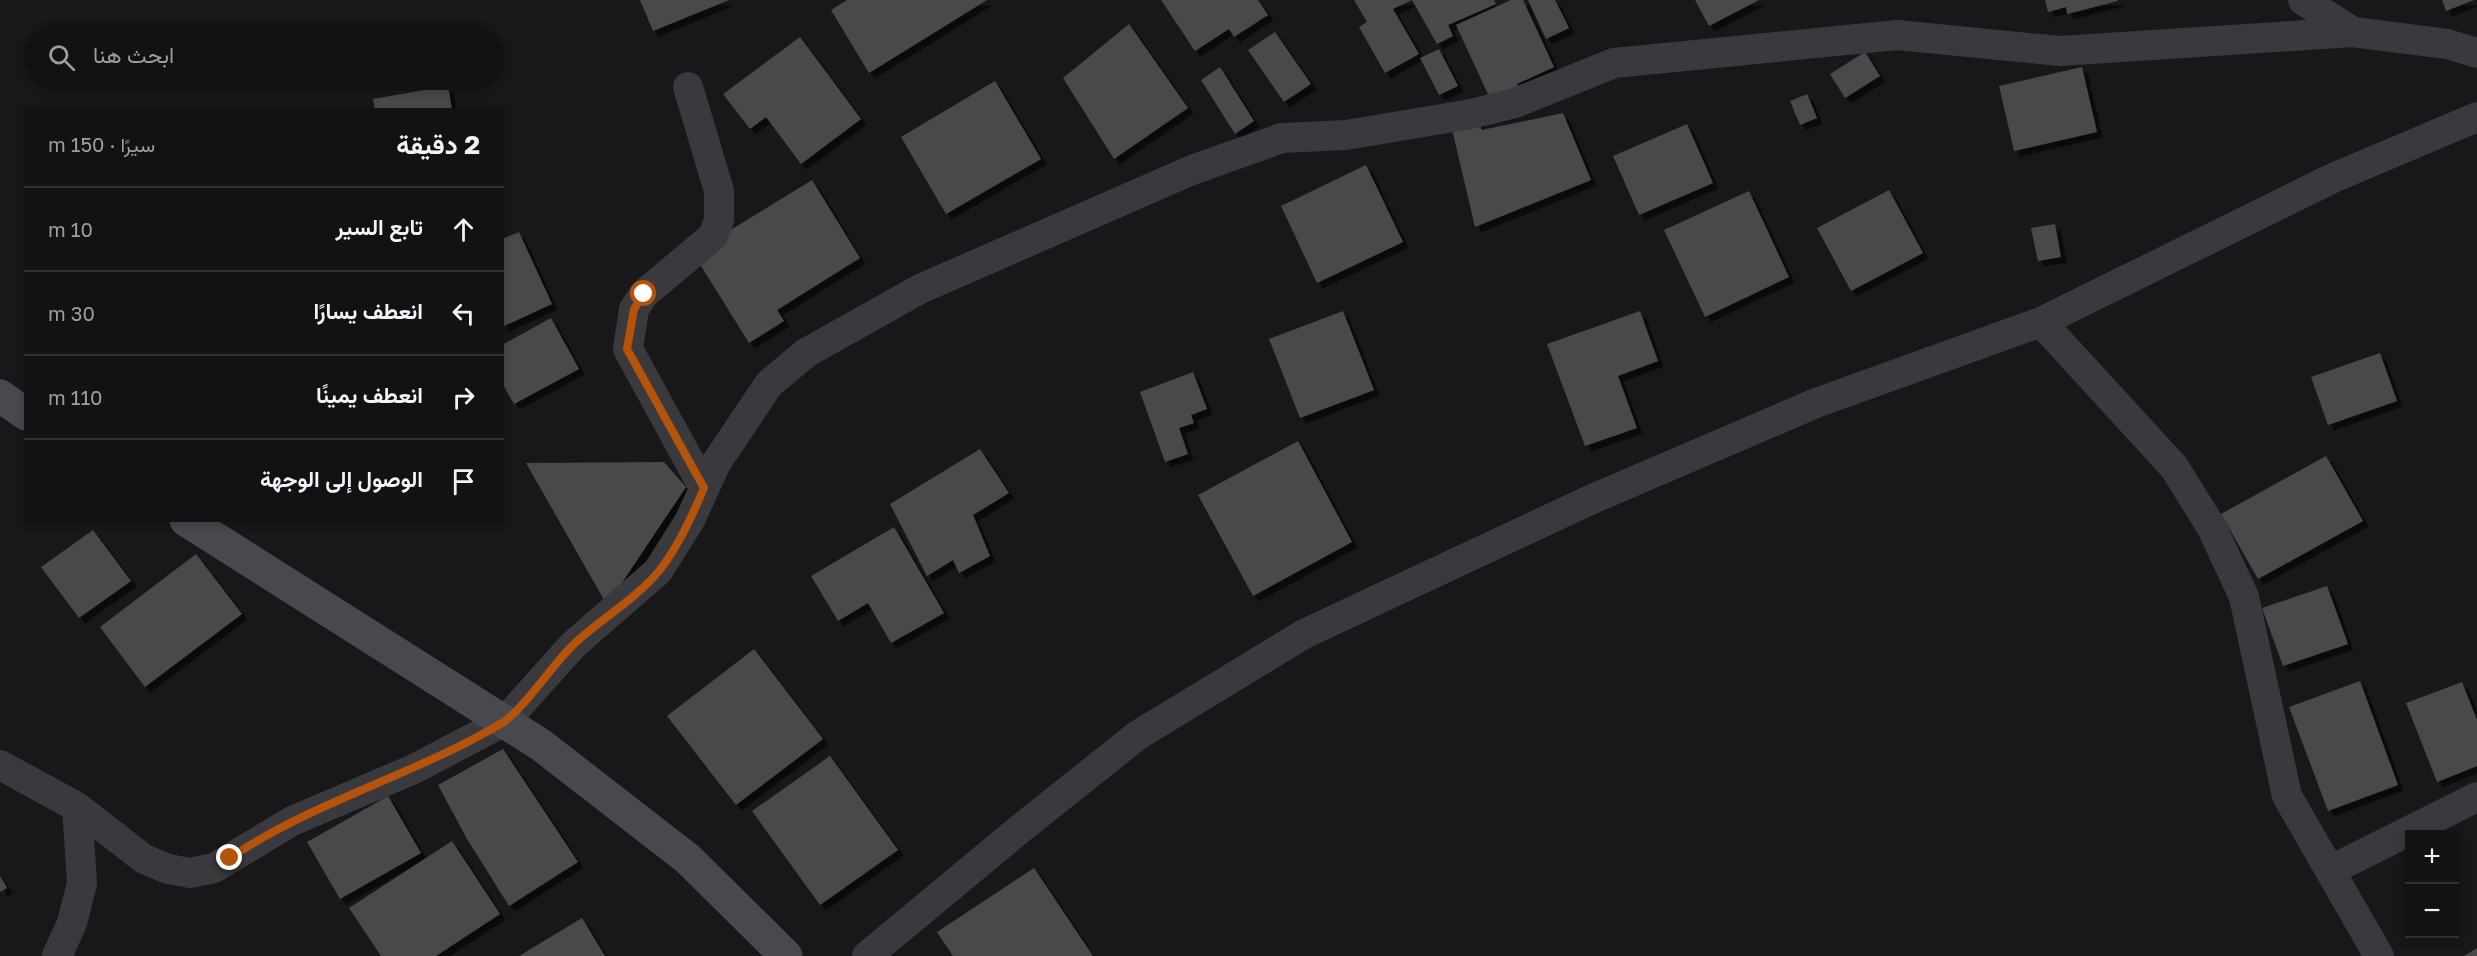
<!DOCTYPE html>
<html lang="ar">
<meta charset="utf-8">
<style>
:root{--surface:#121214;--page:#1f2022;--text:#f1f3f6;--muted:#9c9ea0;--line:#313234}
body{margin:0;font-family:"Golos Text",Vazirmatn,sans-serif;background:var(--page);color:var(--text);direction:rtl}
.controls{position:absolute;right:18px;bottom:18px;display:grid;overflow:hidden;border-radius:0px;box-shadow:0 3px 9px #0003}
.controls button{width:54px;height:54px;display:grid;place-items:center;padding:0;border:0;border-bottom:2px solid var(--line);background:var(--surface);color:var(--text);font:30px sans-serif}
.stop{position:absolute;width:18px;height:18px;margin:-14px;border:4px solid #b45309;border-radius:50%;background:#fff}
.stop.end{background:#b45309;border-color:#fff;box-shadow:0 2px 6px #0008}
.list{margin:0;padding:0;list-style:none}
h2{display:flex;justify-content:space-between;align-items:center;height:78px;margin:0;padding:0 24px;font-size:26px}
h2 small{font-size:20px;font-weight:400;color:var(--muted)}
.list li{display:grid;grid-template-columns:39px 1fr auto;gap:18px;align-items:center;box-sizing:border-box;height:84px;padding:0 24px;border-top:2px solid var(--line)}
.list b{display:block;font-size:22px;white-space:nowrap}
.list em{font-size:20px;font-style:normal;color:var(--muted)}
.icon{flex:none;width:33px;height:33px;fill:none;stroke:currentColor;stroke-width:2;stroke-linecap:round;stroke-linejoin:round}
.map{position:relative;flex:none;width:2477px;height:956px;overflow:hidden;direction:ltr}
.search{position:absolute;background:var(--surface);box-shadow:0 3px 9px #0003;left:24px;top:24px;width:480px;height:66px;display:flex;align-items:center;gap:15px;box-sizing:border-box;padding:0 21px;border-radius:33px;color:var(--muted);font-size:22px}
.panel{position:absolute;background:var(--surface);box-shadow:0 3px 9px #0003;left:24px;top:108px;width:480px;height:414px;border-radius:0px;direction:rtl}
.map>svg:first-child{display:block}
.building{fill:#48484c;filter:url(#shadow)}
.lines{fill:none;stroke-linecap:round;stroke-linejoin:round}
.street{stroke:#3a3a3e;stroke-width:30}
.secondary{stroke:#48494e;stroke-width:33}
.route{stroke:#b45309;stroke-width:8}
</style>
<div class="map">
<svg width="2477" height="956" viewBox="0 0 2477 956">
<defs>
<filter id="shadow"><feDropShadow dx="5.5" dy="5.5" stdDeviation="0" flood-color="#0009"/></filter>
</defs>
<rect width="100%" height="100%" fill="#18181a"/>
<!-- building -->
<path class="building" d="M640,0h89l-76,31z
M847,0h140l-118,73 -38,-63z
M1161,0h97l10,15 -34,22 -5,-8 -34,22z
M1354,0h58l-19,9 26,45 -34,19 -26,-46 8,-5z
M1412,0h82l2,4 -48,21 5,11 -16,8z
M1511,0h12l31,67 -37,17 3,7 -28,12 -36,-78z
M1528,0h27l14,28 -23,11z
M1695,0h64l-50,26z
M2045,0h72l1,1 -51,13 -1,-7 -18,5z
M2442,0h32l-28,11z
M1129,24l59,84 -74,51 -51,-81z
M1275,32l36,52 -27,18 -36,-52z
M800,37l61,82 -60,45 -35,-47 -16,12 -27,-35z
M1439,49l19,37 -19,9 -19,-37z
M1865,52l15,24 -35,22 -15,-24z
M1220,67l34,54 -19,13 -34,-54z
M2082,67l15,65 -83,19 -15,-65z
M995,81l46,78 -95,55 -45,-77z
M448,86l4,24h-77l-2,-11z
M1807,94l10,24 -17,7 -10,-24z
M1563,113l28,67 -116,47 -24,-102 26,-5 5,10z
M1687,124l26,59 -74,32 -26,-59z
M1366,165l37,77 -86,41 -36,-77z
M812,180l48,78 -83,52 7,11 -35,22 -56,-90z
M1889,190l34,63 -72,38 -34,-63z
M1749,191l40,86 -84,40 -41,-87z
M2055,224l6,33 -23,4 -7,-33z
M519,232l33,72 -50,23v-88z
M1343,311l31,79 -74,28 -31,-79z
M1640,311l18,50 -40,15 19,52 -52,18 -38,-102z
M551,318l28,51 -65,35 -12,-21v-38z
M2380,353l17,48 -69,24 -17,-48z
M1193,372l14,37 -16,6 3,8 -15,5 9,26 -23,8 -25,-70z
M1298,441l54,101 -99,54 -55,-101z
M980,449l29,44 -36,22 17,41 -31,17 -6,-13 -26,16 -37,-72z
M2326,456l37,65 -105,58 -37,-65z
M664,462l22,25 -79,118 -81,-142z
M894,527l50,86 -53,30 -23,-40 -30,18 -27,-45z
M93,530l38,51 -52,37 -38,-51z
M196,554l46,60 -97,73 -45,-60z
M2327,586l21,58 -65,22 -21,-58z
M754,649l69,90 -87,66 -69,-89z
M2360,681l38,104 -70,26 -39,-104z
M2462,682l15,38v46l-40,16 -31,-79z
M503,749l75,113 -69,44 -42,-67 -29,-54z
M830,756l68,94 -78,55 -68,-94z
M388,796l33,57 -81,46 -33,-57z
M452,841l48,73 -64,42h-55l-32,-48z
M1034,868l59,88h-140l-16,-24z
M0,876l7,12 -7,4z
M582,918l23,38h-86z
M2477,948v8h-13z"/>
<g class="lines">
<!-- street -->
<path class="street" d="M2303,0l50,32
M688,87l31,104v29l-6,16 -69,58 -10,15 -6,40 76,139
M2041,322l133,145 38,61 32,69 43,199 92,160
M0,765l77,42
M2331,870l146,-73
M57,956l15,-33 10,-40 -5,-76 67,52 24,10 22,4 24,-5 78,-47 122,-52 91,-48 68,-76 85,-74 32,-51 26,-57 53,-79 37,-31 114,-64 272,-119 90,-32 64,-3 125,-21 44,-11 99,-40 283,-28 163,16 293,-19 94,12 30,9
M867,956l153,-127 118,-94 166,-101 286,-134 226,-97 225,-81 292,-144 144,-61"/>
<!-- secondary -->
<path class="secondary" d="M0,396l26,18
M186,520l355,225 147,114 98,97"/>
</g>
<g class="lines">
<!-- route -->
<path class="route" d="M230,858c84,-57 185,-83 272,-135 21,-13 51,-59 71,-78 26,-25 62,-45 86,-74 19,-24 33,-55 45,-83l-77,-139 7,-40 10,-15"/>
</g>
</svg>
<div class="controls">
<button>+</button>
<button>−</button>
</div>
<div class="stop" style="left:644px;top:294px"></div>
<div class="stop end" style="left:230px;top:858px"></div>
<div class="search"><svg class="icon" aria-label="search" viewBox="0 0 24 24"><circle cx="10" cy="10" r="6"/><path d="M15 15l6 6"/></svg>ابحث هنا</div>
<section class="panel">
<h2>2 دقيقة<small>سيرًا · 150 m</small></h2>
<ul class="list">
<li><svg class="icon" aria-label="ahead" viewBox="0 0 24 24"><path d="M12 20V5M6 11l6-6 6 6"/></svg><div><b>تابع السير</b></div><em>10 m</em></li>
<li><svg class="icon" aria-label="left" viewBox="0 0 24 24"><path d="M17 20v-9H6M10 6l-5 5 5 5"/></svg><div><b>انعطف يسارًا</b></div><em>30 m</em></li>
<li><svg class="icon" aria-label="right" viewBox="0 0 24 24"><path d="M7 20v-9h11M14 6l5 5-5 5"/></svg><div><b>انعطف يمينًا</b></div><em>110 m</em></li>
<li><svg class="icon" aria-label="arrive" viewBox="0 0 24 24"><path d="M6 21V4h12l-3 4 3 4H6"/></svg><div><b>الوصول إلى الوجهة</b></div></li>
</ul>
</section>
</div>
